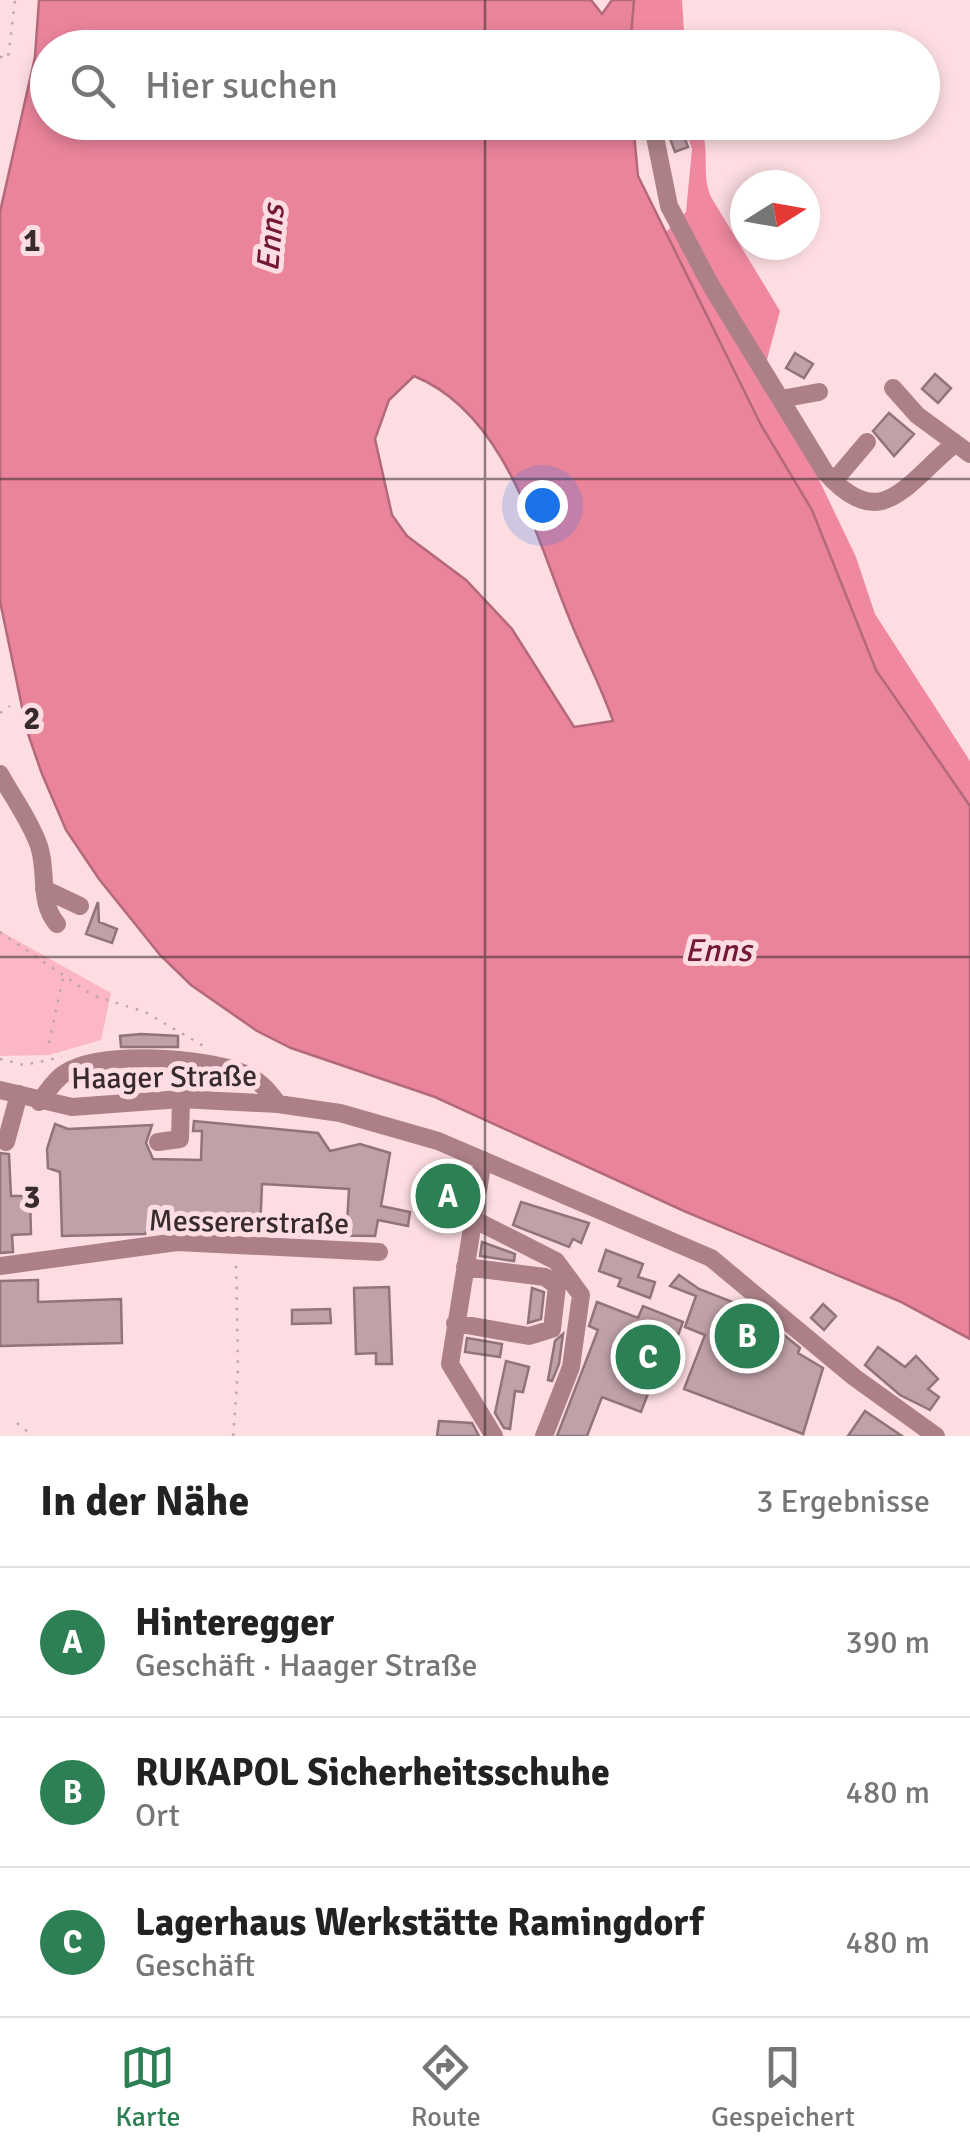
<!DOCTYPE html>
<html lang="de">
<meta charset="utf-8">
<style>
:root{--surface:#fff;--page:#f6f6f6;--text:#222;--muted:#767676;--line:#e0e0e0;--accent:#2c8053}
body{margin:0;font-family:Signika,sans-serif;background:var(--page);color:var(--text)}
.compass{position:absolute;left:730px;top:170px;width:90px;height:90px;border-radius:50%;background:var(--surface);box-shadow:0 5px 15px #0003;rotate:79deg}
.you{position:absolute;left:542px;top:505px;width:35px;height:35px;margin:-25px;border:8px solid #fff;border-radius:50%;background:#1a73e8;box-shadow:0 0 0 15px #1a73e833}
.badge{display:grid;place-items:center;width:65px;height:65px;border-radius:50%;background:var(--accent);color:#fff;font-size:32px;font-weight:700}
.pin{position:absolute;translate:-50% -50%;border:5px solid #fff;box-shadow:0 2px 10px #0006}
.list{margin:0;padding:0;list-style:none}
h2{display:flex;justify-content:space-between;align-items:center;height:130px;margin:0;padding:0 40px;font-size:42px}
h2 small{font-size:32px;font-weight:400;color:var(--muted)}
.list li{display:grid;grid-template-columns:65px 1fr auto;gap:30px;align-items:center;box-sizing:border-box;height:150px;padding:0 40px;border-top:2px solid var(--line)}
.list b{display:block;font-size:38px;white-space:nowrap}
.list p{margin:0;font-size:32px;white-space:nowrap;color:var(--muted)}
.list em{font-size:32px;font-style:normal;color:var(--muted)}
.icon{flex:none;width:55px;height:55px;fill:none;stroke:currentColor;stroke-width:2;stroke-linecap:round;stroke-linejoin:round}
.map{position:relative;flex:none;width:970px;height:1436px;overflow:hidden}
.search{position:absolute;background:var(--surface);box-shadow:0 5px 15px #0003;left:30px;right:30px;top:30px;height:110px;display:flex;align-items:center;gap:25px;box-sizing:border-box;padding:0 35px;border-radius:55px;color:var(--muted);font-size:38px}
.sheet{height:580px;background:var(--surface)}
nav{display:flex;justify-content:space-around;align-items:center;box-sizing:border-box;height:140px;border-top:2px solid var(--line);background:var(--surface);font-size:28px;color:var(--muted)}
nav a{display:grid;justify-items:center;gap:5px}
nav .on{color:var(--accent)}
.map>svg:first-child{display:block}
.green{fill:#fbb7c4}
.forest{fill:#f089a0}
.water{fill:#ea849b;stroke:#b4697a;stroke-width:2.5;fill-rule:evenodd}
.building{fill:#bfa1a7;stroke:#917479;stroke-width:2.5}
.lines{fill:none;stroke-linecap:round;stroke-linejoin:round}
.path{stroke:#bea5a9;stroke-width:2.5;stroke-dasharray:2.5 8;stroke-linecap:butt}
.minor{stroke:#ad8088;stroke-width:18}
.grid{fill:none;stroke:#372b2e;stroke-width:2.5;stroke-opacity:0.55}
.labels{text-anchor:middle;stroke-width:10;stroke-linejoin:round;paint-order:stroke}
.street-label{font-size:30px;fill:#372b2e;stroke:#fddde2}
.water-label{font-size:32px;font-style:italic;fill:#731836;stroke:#fddde2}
.grid-label{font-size:32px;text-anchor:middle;font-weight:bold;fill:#372b2e;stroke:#fddde2;stroke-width:10;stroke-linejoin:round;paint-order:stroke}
</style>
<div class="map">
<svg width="970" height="1436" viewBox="0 0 970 1436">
<rect width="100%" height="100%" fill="#fddde2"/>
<!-- green -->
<path class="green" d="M0,931l111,62 -10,47 -52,15 -49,1z"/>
<!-- forest -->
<path class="forest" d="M634,0h48l3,47 -55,-1z
M683,123h16c13,28 1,48 12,74l69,114 -15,56 91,190 19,57 95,147v45l-94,-136 -64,-160 -51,-85 -95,-193 20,-20 6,-63z"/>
<!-- water -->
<path class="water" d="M39,0h552l11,14 10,-14h22l-4,47 -582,1v74l585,1 5,53 123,249 51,85 64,160 94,136v533l-71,-38 -215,-90 -249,-114 -144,-49 -34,-17 -66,-46 -31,-30 -61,-76 -33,-49 -24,-56 -15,-43 -27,-130v-389l35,-155zM414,376c91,37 120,156 154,239 14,36 33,71 45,106l-39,6 -62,-98 -46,-49 -59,-44 -15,-21 -17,-76 14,-39z"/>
<!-- building -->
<path class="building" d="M681,128l7,19 -13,5 -7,-19z
M795,353l18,11 -9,14 -18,-10z
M935,374l16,14 -13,15 -16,-14z
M889,413l25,21 -20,22 -21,-25z
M98,902l1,20 18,7 -5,14 -26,-9z
M141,1034l37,2v11h-57l-1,-11z
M113,1073l1,9 -36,6 -2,-6z
M194,1121l124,12 12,18 30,-7 30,9 -9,53 29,6 -2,14 -30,-6 -3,16 -84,-1 1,-14 55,3 2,-35 -87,-5 -2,47 -111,-4 -4,7 -83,2 -2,-64 -12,-4 -1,-19 8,-25 13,5 84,-4 -6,18 7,16 48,1 1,-29h-9z
M0,1153l9,1 2,42h19l1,38 -19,1 1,17 -13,1z
M438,1176l23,4 -6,41 -23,-3z
M521,1202l68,21 -8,20 -8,-4 -4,8 -56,-22z
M482,1242l33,12 -1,7 -34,-5z
M606,1250l37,14 -5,13 17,5 -5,16 -32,-12 3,-7 -22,-8z
M679,1275l20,14 54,21 47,38 -2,5 25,15 -20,66 -119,-45 21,-54 -20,-8 11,-31 -26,-10z
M38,1280v22l83,-3 1,44 -122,3v-65z
M389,1287l3,77h-16v-11l-20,1 -2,-66z
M532,1288l12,4 -3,27 -13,4z
M597,1302l41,16 5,-12 40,16 -21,56 -7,-3 -14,37 -39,-15 -15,39h-30l41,-106 -9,-4z
M823,1304l13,12 -12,14 -13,-12z
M330,1309l1,14 -39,1v-14z
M563,1334l-4,30 -7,17 -4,-1 7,-39z
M467,1338l35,6 -2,13 -35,-5z
M878,1347l27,20 11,-11 22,23 -10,10 11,8 -9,13 -30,-15 -35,-30z
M506,1361l23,6 -6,25 -8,-1 -5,38 -6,-1 -9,-15z
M865,1411l37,25h-54z
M439,1421l33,2 7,13h-42z"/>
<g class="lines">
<!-- path -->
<path class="path" d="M0,57l8,1 7,-58
M0,713l10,-7
M0,932l92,63 53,17 62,36
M49,1043l14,-65
M0,1059l24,6 38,-8
M17,1423l16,13
M233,1436l5,-66 -2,-110"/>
<!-- minor -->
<path class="minor" d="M652,122l17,84 41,78 115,188c56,62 78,15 128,-27
M893,388l24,27 53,39
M781,399l38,-7
M834,481l33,-39
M0,774c13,24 30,46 39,72 9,27 -1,56 18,78
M44,889l36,17
M0,1090l72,17 109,-8 97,5 62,9 98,28 273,117 143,119 82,59
M39,1102c8,-10 16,-23 26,-29 36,-23 140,-16 178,0 16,7 25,17 35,31
M6,1142l13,-48
M158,1142l22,-3 1,-40
M483,1160l-33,204 44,72
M473,1219l83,42 25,34 -10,72 -27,69
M0,1266l177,-24 202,10
M455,1323l74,13 23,-7 5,-43 -12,-9 -80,-10"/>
</g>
<!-- grid -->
<path class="grid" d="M485,0v48M485,122v1314M0,479h970M0,957h970"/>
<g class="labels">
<!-- street labels -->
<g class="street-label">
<text transform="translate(164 1077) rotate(-1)" y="10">Haager Straße</text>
<text transform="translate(249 1222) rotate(1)" y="10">Messererstraße</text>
</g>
<!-- water labels -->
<g class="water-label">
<text transform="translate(270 238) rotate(-85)" y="11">Enns</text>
<text x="718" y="961">Enns</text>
</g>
</g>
<g class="grid-label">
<text x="32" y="251">1</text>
<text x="32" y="729">2</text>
<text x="32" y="1208">3</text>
</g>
</svg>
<svg class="compass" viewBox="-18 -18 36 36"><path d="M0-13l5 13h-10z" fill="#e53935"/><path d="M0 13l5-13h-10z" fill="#767676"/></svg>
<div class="you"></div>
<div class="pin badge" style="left:448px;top:1196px">A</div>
<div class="pin badge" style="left:747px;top:1336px">B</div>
<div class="pin badge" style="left:648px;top:1357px">C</div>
<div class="search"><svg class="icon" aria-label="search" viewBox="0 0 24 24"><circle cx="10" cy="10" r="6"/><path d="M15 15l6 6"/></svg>Hier suchen</div>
</div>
<section class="sheet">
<h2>In der Nähe<small>3 Ergebnisse</small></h2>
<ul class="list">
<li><span class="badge">A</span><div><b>Hinteregger</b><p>Geschäft · Haager Straße</p></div><em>390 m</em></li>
<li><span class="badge">B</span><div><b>RUKAPOL Sicherheitsschuhe</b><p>Ort</p></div><em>480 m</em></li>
<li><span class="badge">C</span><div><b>Lagerhaus Werkstätte Ramingdorf</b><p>Geschäft</p></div><em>480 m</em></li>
</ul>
</section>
<nav>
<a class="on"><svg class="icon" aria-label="map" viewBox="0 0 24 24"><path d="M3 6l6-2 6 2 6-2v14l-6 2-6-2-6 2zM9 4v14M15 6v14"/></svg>Karte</a>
<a><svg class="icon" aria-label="directions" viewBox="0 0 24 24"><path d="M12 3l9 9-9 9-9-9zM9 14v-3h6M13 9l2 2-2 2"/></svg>Route</a>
<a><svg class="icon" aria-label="saved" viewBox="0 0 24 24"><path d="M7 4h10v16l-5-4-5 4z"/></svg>Gespeichert</a>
</nav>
